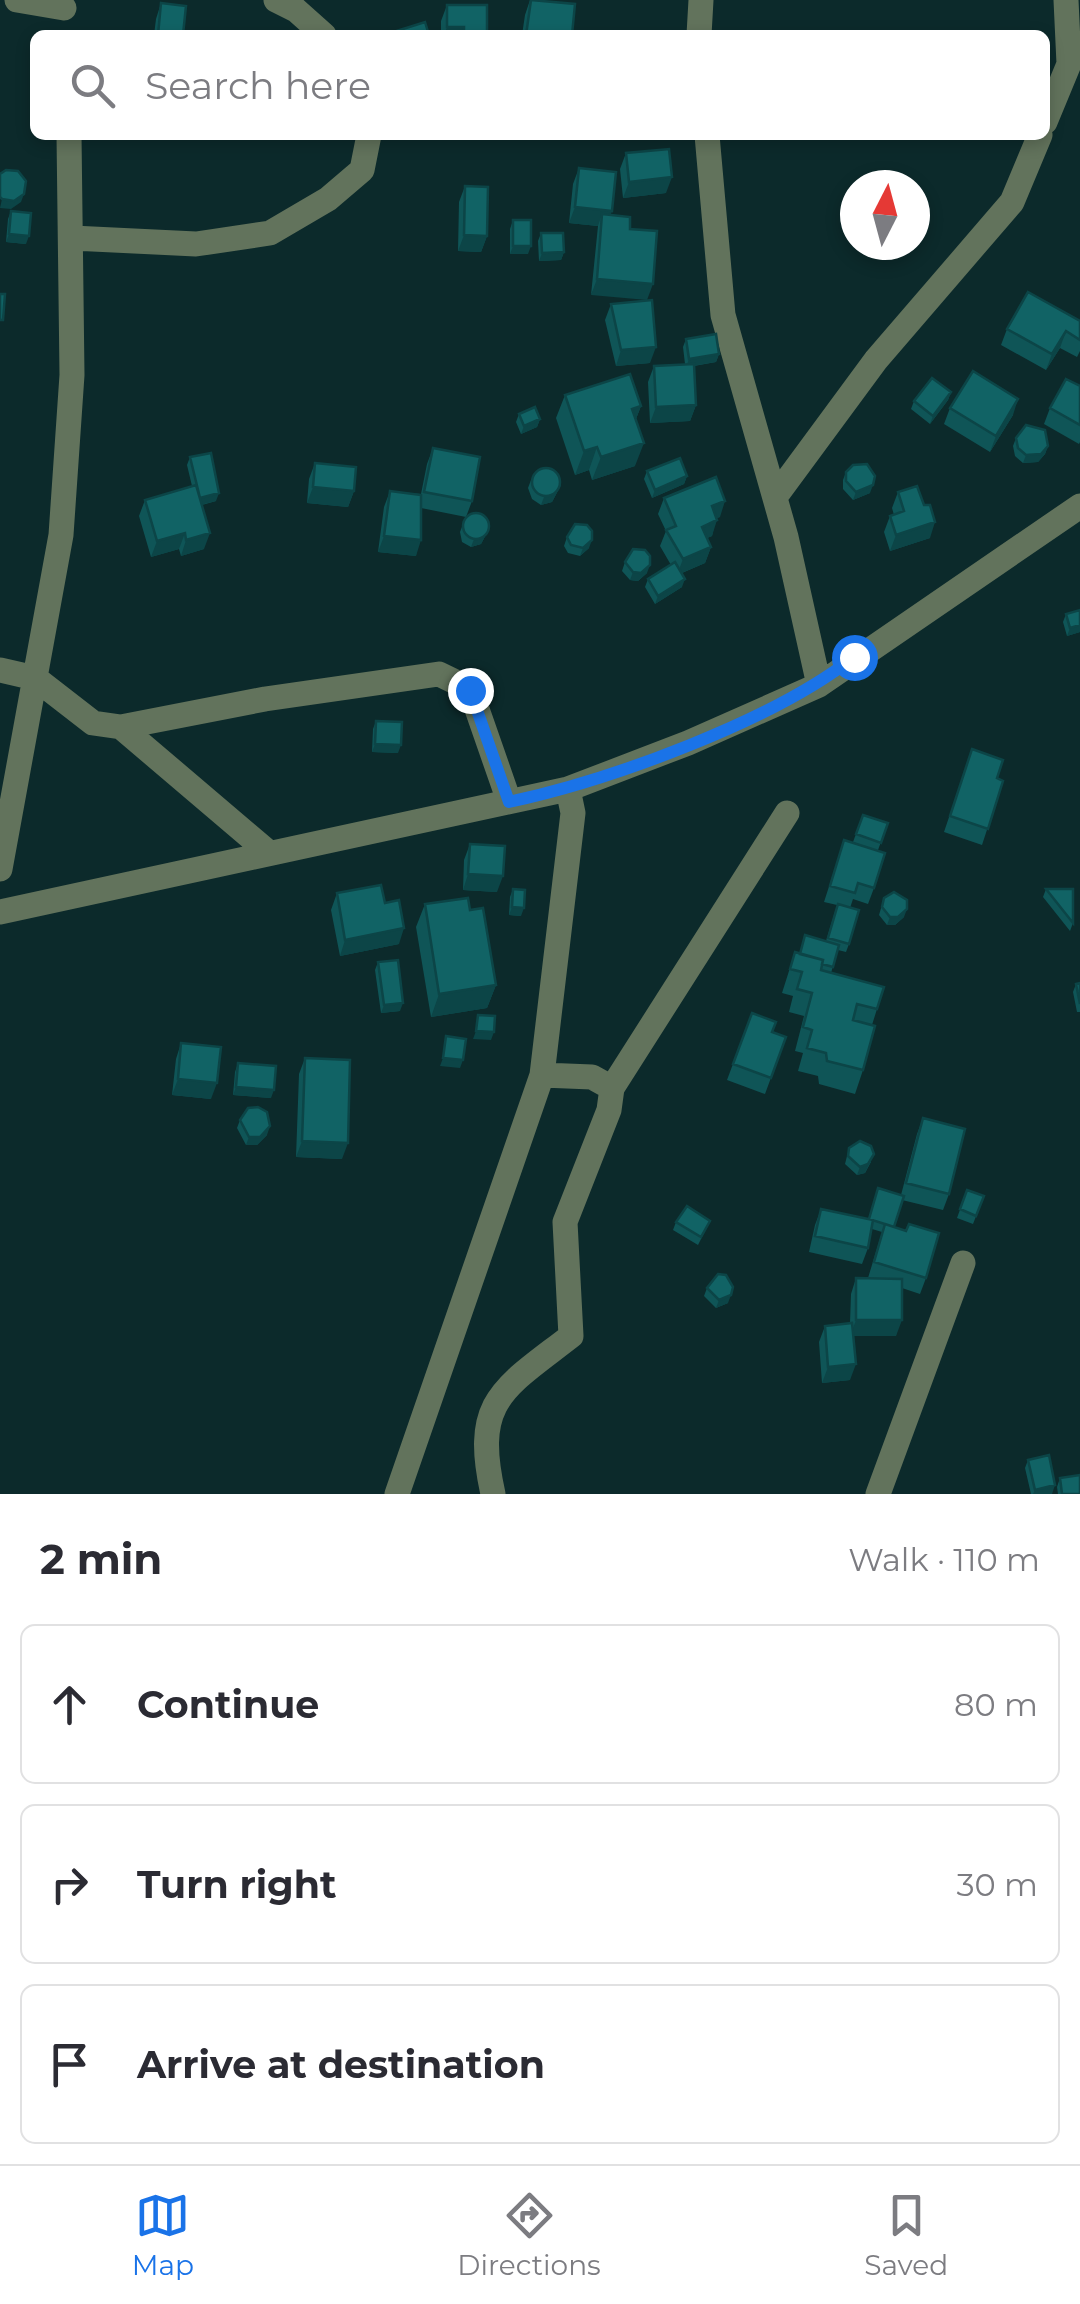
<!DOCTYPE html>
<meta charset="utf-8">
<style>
:root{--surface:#fff;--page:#f7f7f7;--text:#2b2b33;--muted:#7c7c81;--line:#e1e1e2;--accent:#1a73e8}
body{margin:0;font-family:Montserrat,sans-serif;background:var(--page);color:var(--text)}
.compass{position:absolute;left:840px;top:170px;width:90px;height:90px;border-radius:50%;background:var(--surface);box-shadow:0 5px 15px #0003;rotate:6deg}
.stop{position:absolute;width:30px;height:30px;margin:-22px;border:8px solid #1a73e8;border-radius:50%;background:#fff}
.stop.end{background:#1a73e8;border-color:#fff;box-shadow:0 2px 10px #0008}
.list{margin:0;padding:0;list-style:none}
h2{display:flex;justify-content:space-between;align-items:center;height:130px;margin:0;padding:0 40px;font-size:42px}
h2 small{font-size:32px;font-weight:400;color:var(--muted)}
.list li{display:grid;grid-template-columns:65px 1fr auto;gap:30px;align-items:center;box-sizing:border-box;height:160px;margin:0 20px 20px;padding:0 20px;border:2px solid var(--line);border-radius:15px}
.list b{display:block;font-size:38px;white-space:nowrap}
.list em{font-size:32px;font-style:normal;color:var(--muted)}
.icon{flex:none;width:55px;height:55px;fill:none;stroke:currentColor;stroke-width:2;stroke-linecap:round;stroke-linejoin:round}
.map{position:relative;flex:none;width:1080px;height:1494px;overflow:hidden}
.search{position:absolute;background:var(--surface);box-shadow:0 5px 15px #0003;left:30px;right:30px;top:30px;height:110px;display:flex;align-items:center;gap:25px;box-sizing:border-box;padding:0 35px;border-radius:15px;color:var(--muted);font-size:38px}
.sheet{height:670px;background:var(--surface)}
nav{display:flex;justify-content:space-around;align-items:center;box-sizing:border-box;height:140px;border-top:2px solid var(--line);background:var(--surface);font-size:28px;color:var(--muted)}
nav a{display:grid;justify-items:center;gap:5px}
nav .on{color:var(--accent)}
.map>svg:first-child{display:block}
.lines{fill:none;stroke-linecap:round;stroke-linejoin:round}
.minor{stroke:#62735c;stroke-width:25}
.wall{fill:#0f5557}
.shaded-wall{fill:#0c4547}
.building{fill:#116365;stroke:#0c4547;stroke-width:2.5}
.route{stroke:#1a73e8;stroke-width:12}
</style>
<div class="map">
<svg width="1080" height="1494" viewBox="0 0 1080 1494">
<rect width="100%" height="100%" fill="#0c2a2b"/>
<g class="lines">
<!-- minor -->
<path class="minor" d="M17,0l47,8
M276,0l20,10 28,25
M699,35l2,-35
M1045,122l24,-58 -3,-64
M707,135l16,180 63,222 33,148
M72,238l124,6 74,-11 58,-34 34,-29 7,-35
M775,497l101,-137 136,-158 28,-67
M0,670l35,8 58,45 28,4 144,-28 174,-25 31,15 39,112
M121,727l147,125
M0,869l61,-334 11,-160 -3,-240
M0,912l568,-123 120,-46 131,-58 261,-179
M612,1088l175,-275
M397,1494l145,-419
M493,1494c-21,-94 10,-105 78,-158l-6,-114 44,-112 3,-22 -20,-11 -50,-2 31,-262 -5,-24
M878,1494l85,-231"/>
</g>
<!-- wall -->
<path class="wall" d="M530,0l42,35h-50l3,-20z
M161,3l22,32h-29l2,-16z
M447,5l40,30h-46v-14z
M626,153l40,40 -43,5 -3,-29z
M579,168l31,47 20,2 -39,78 7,-69 -29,-3 4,-39z
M465,186l22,50 -6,16 -23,-1 1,-49z
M11,211l15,33 -20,-2 2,-23z
M513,220l15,34h-18v-25z
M541,233l23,19 -3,8 -22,1 -1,-20z
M611,304l39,59 -34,3 -11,-46z
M1080,321v30l-3,6 -17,-9 -14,22 -45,-25 6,-16z
M686,339l33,15 -3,8 -22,4 2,39 -6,16 -40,2 -2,-41 6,-16 31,-2 -2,-17z
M1080,386v56l-1,2 -35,-20 6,-16z
M951,392l-3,8 -18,24 -19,-15 3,-8z
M565,395l76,11 -5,13 -1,47 -43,14 -3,-10 -14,5 -19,-57z
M950,408l63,7 -23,37 -46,-28z
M519,414l21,5 -3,8 -16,7 -5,-12z
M1016,438l32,8 -3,8 -7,8 -15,1 -8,-7 -2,-10z
M433,448l39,53 -6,16 -45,-9 -5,48 -38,-4 6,-45 6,-16 31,3 6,-30z
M190,457l26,44 -14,4 2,44 -23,7 -2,-7 -28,8 -12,-41 6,-16 47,-14 -5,-21z
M315,463l39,28 -6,16 -41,-4 2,-24z
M647,471l40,5 -3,8 -32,14 -8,-19z
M846,472l24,21 -17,7 -10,-11v-9z
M531,480l30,5 -9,17 -11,3 -9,-6 -4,-11z
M898,492l32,46 -40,13 -6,-19 6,-16 4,-1 -2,-7z
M664,498l56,19 -4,1 -4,18 -5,2 4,9 -6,16 -23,10v14l-27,17 -10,-17 3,-8 23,-14 -11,-19 6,-15 -8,-17z
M463,524l27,3 -9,17 -10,3 -9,-5 -2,-10z
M567,537l22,11 -9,8 -12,-3 -4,-7z
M625,562l22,11 -9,8 -8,-1 -8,-9z
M1080,610v22l-13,4 -4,-14 3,-8z
M376,721l22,32 -26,-1 1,-23z
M972,749l25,29 6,3 -21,64 -38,-13z
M863,815l25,8 -10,27 -4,38 -6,16 -15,-5 -3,9 -1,36 -3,8 -8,-2 -7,23 46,36 -5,16 -9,45 -8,24 -36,-10 -1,-8 -20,-5 5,-18 -8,-2 9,-35 -15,-4 4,-16 -11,-3 13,-41 5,2 26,-13 11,-36 -13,-3 20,-62 23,7 -14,-5z
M470,844l27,48 -34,-2 1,-30z
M513,889l8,27 -12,-1 1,-18z
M1046,889l27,34 -3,8 -27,-34z
M337,893l48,10 14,41 -59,12 -9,-46z
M884,898l20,19 -9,8h-8l-8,-10z
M425,904l45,6 26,75 -9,23 -56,9 -15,-90z
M378,962l22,49 -19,2 -6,-43z
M1080,983v29h-3l-4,-20 3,-8z
M752,1013l20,19 14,5 -21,57 -38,-14z
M181,1043l30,56 -39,-4 4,-36z
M305,1058l37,101 -46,-2 3,-83z
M238,1063l33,35 -38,-3 2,-23z
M923,1118l26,76 -6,16 -41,-10 -8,27 32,51 -6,16 -18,-6 -6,48h-43l-3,44 -28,3 -3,-41 6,-16 25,-3 1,-29 5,-16h12l14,-46 -10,-3 -4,19 -6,16 -53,-12 6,-27 6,-16 47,10 33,-24 16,-61z
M240,1120l27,15 -10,10h-11l-9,-17z
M849,1148l22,14 -6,11 -8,2 -12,-11z
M967,1190l17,6 -11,28 -16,-6z
M710,1221l-12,24 -25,-15 3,-8z
M707,1288l21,15 -12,5 -12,-12z
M1028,1460l24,34h-21l-6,-26z
M1060,1478l20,16h-22l-1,-7z"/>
<!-- shaded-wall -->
<path class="shaded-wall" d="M447,27h17l-3,8h-17z
M672,177l-6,16 -43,5 6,-16z
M24,194l-3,8 -10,7 -11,-1 2,-9z
M575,207l37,4 -6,16 -4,-13 -4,12 -29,-3z
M9,234l20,2 -3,8 -20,-2z
M464,235l23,1 -6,16 -23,-1z
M513,246h18l-3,8h-18z
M564,252l-3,8 -22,1 3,-8z
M597,279l56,5 -6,16 -56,-5z
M1066,331l-6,17 -14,22 6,-16z
M656,347l-6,16 -34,3 5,-16z
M719,354l-3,8 -30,5 3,-8z
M951,392l-3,8 -18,24 3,-8z
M1018,399l-5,16 -23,37 6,-16z
M696,405l-6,16 -40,2 6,-16z
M641,406l-9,23v-20z
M540,419l-3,8 -16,7 3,-8z
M644,443l-9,23 -43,14 9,-23z
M1048,446l-3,8 -7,8 -15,1 3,-8z
M597,447l-8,23 -14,5 9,-24z
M687,476l-3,8 -32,14 3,-8z
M561,485l-9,17 -11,3 3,-8z
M873,485l-3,8 -17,7 3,-8z
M313,487l41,4 -6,16 -41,-4z
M219,493l-3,8 -20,5 3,-8z
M725,501l-5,16 -14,5 6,-16z
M717,520l-5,16 -16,7 6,-16z
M935,522l-5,16 -40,13 6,-16z
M490,527l-9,17 -10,3 3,-8z
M185,533l-6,16 -28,8 6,-16z
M210,533l-6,16 -23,7 5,-16z
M384,536l37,4 -5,16 -38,-4z
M592,540l-3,8 -9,8 3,-8z
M711,547l-6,16 -28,12 6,-16z
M650,565l-3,8 -9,8 -8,-1 3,-8z
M685,579l-3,8 -27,17 3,-8z
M1080,625v7l-13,4 3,-8z
M375,744l26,1 -3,8 -26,-1z
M468,874l35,2 -6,16 -34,-2z
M512,907l12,1 -3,8 -12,-1z
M907,909l-3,8 -9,8h-8l3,-8z
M404,928l-5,16 -59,12 5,-16z
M496,985l-9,23 -56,9 8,-23z
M403,1003l-3,8 -19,2 3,-8z
M476,1031l18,1 -3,8 -18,-1z
M443,1058l20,2 -3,8 -20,-2z
M178,1079l39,4 -6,16 -39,-4z
M236,1087l38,3 -3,8 -38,-3z
M270,1126l-3,9 -10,10h-11l3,-8z
M302,1141l46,2 -6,16 -46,-2z
M874,1154l-9,19 -8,2 3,-8z
M731,1295l-3,8 -12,5 3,-8z
M856,1320h46l-6,16h-46z
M856,1364l-6,16 -28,3 6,-16z
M1055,1485l-3,9h-19l2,-4z"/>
<!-- building -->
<path class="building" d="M531,0l44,4 -3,31h-46z
M161,3l25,3 -3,29h-25z
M447,5h40v30h-23v-8h-17z
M425,22l4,13h-42v-1z
M669,149l3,28 -43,5 -3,-29z
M579,168l37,4 -4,39 -37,-4z
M6,170l12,1 8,10 -2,13 -10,7 -12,-2 -2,-2v-23z
M465,186l23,1 -1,49 -23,-1z
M11,211l20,2 -2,23 -20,-2z
M602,214l28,3v12l27,2 -4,53 -56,-5z
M513,220h18v26h-18z
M541,233h22l1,19 -22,1z
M1028,292l52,29v19l-14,-9 -14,23 -45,-25z
M0,294h5l-2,26h-3z
M652,300l4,47 -35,3 -10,-46z
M716,334l3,20 -30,5 -3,-20z
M694,364l2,41 -40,2 -2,-41z
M973,371l45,28 -22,37 -46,-28z
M630,374l11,32 -9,3 12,34 -43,14 -4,-10 -13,4 -19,-56z
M932,378l19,14 -18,24 -19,-15z
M1066,379l14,7v39l-30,-17z
M535,407l5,12 -16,7 -5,-12z
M1026,425l19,5 3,16 -7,8 -15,1 -8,-7 -2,-10z
M433,448l47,9 -8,44 -48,-9z
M211,453l8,40 -19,5 -10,-41z
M680,458l7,18 -32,14 -8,-19z
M315,463l41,4 -2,24 -41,-4z
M867,464l8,12 -2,9 -17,7 -10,-11v-9l7,-7z
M532 482a14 14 0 1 1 28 0a14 14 0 1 1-28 0Z
M716,477l9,24 -13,5 5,14 -15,7 9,20 -28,12 -17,-29 10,-4 -12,-28z
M196,485l14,48 -24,7 -1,-7 -28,8 -12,-41z
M917,486l7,19h6l5,17 -39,13 -6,-19 14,-5 -6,-19z
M390,491l31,4v45l-37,-4z
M463 526a13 13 0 1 1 26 0a13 13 0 1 1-26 0Z
M575,524l12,1 5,6v9l-9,8 -12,-3 -4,-8z
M633,549l12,1 5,6v9l-9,8 -8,-1 -8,-10z
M675,562l10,17 -27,17 -10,-17z
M1080,610v15l-10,3 -4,-14z
M376,721l26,1 -1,23 -26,-1z
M972,749l31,11 -6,18 6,3 -15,48 -38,-13z
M863,815l25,8 -7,20 -25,-9z
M844,840l41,13 -11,35 -16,-5 -3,10 -25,-7z
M470,844l35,2 -2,30 -35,-2z
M381,885l4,18 14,-3 5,28 -59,12 -8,-47z
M513,889l12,1 -1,18 -12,-1z
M1046,889h27v34z
M894,892l13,8v9l-9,8h-8l-8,-10 2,-9z
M468,898l2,12 13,-2 13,77 -57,9 -14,-90z
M838,904l21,6 -10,34 -21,-6z
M805,935l34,10 -6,22 -11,-3 1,-4 -23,-6z
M795,952l28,8 -2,10 63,17 -7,22 -20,-5 -4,16 22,6 -12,44 -36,-9 -1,-8 -19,-5 5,-18 -9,-3 9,-34 -15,-4 5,-17 -12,-3z
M398,960l5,43 -19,2 -6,-43z
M1080,983v21l-4,-20z
M752,1013l24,9 -4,10 14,5 -15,41 -38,-14z
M478,1015l17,1 -1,16 -18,-1z
M446,1036l20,3 -3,21 -20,-2z
M181,1043l40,4 -4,36 -39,-4z
M305,1058l45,2 -2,83 -46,-2z
M238,1063l38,3 -2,24 -38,-3z
M258,1107l9,5 3,14 -10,11h-11l-9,-17 8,-12z
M923,1118l42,11 -16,65 -43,-11z
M860,1141l11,5 3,8 -6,10 -8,3 -12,-11 1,-8z
M878,1188l26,8 -10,31 -25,-8z
M967,1190l17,6 -8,20 -16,-7z
M687,1206l23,15 -9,16 -25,-15z
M821,1209l52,11 -5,28 -53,-12z
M885,1224l21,7 3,-7 30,9 -13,45 -52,-16z
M718,1274l8,1 7,12 -2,8 -12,5 -12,-12z
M856,1278l46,1v41h-46z
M852,1323l4,41 -28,3 -3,-41z
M1049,1455l6,30 -20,5 -7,-30z
M1080,1475v19h-18l-2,-16z"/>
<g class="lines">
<!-- route -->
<path class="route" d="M470,690l39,112c102,-22 264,-81 345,-145"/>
</g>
</svg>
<svg class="compass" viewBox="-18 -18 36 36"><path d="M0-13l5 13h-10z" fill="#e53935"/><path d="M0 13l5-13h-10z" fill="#7c7c81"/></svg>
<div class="stop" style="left:854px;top:657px"></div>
<div class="stop end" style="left:470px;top:690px"></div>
<div class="search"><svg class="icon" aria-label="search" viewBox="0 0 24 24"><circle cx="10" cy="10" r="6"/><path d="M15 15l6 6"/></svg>Search here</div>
</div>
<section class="sheet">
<h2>2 min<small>Walk · 110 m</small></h2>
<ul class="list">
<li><svg class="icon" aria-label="ahead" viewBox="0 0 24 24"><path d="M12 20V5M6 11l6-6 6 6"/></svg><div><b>Continue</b></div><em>80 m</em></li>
<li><svg class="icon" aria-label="right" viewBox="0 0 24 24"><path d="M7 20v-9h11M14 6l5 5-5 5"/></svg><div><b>Turn right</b></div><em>30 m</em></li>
<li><svg class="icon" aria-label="arrive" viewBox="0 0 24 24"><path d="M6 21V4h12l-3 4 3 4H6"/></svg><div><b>Arrive at destination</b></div></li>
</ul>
</section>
<nav>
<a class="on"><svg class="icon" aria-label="map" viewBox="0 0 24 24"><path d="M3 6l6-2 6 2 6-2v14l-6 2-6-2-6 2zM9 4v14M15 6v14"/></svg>Map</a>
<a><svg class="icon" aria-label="directions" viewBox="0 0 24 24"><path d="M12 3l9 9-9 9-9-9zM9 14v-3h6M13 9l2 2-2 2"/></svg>Directions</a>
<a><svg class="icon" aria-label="saved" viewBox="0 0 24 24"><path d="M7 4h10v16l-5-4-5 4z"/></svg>Saved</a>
</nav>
